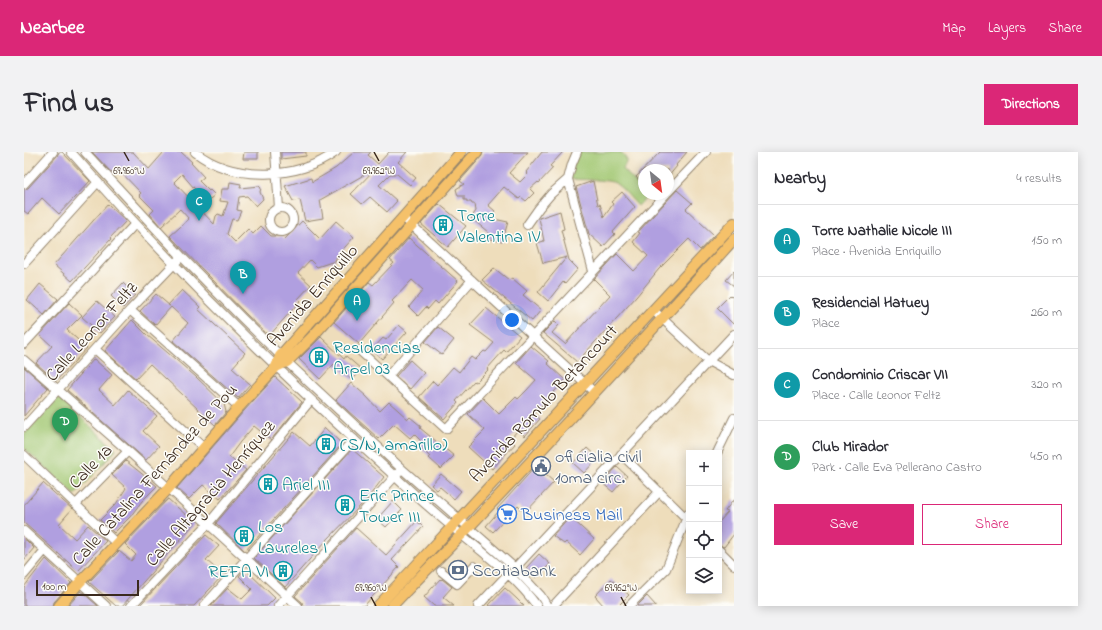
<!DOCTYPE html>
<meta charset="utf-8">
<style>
:root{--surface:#fff;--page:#f2f2f3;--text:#2b2b33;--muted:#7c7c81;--line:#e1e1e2;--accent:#db2777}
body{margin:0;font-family:"Indie Flower",sans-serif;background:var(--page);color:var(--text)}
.controls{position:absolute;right:12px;bottom:12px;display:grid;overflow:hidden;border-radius:0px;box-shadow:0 2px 10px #0003}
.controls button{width:36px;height:36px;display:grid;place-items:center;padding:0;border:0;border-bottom:1px solid var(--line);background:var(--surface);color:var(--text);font:20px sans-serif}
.compass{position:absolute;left:614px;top:12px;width:36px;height:36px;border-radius:50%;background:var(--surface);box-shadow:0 2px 10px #0003;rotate:151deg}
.scale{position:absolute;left:12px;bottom:10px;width:103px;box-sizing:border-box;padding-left:4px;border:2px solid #3b2a1e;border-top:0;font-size:11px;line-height:14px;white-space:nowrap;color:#3b2a1e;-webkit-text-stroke:3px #fdfcf7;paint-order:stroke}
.you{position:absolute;left:488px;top:168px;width:14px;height:14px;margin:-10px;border:3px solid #fff;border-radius:50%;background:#1a73e8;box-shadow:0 0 0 6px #1a73e833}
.badge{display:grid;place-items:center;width:26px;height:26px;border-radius:50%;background:var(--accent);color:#fff;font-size:13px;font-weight:700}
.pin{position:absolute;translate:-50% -33px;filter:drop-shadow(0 1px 2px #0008)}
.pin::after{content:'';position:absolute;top:21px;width:14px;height:12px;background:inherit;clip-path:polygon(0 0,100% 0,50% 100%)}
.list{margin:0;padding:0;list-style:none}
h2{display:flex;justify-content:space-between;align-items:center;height:52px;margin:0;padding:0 16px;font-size:17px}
h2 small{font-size:13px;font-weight:400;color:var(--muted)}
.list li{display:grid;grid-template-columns:26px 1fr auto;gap:12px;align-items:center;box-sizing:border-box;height:72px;padding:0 16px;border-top:1px solid var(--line)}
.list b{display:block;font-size:15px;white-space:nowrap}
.list p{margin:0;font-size:13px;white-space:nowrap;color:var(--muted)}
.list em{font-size:13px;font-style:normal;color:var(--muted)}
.actions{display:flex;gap:8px;padding:12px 16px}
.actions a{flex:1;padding:9px 0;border:1px solid var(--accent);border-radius:0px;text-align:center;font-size:14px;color:var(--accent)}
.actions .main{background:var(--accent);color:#fff}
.icon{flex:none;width:22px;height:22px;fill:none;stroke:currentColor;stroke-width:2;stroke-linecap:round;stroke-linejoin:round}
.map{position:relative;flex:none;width:710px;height:454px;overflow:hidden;border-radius:0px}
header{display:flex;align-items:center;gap:24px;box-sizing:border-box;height:56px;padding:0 20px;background:var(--accent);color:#fff}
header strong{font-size:19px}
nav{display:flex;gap:22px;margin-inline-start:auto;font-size:14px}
.intro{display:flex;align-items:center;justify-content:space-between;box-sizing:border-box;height:96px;padding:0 24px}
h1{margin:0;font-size:28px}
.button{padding:10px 18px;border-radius:0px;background:var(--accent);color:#fff;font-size:14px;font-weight:700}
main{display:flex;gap:24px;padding:0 24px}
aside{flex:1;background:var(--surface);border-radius:0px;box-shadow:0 2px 10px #0003}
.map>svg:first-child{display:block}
.green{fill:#a3c873;stroke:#6f7948}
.building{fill:#b09fe0}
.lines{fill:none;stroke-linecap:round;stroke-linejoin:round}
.minor-casing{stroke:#94846c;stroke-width:10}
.major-casing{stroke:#94846c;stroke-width:12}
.minor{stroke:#fff;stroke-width:8}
.major{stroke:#f5c16b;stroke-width:10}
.ticks{fill:none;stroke:#3b2a1e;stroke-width:1.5}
.labels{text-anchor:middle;stroke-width:3;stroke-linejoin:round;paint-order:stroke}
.culture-label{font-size:18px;fill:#0d838f;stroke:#fdfcf7;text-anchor:start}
.street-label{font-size:18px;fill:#3b2a1e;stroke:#fdfcf7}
.service-label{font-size:18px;fill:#4e5e75;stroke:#fdfcf7;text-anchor:start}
.shop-label{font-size:18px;fill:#366cbe;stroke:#fdfcf7;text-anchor:start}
.ticks-label{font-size:10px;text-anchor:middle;fill:#3b2a1e;stroke:#fdfcf7;stroke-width:3;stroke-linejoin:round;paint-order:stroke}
</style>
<header>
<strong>Nearbee</strong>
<nav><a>Map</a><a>Layers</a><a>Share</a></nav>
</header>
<div class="intro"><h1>Find us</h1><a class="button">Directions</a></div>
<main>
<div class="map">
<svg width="710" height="454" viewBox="0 0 710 454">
<rect width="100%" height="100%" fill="#fdfcf7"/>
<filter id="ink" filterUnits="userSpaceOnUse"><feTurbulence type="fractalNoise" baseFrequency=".025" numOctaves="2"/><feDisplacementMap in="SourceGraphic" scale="8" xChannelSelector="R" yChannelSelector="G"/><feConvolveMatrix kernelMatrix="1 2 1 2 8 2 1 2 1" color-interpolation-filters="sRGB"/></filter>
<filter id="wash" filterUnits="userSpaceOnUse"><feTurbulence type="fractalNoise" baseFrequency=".012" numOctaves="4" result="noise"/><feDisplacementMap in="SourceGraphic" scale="16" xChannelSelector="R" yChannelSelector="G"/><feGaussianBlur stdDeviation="0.9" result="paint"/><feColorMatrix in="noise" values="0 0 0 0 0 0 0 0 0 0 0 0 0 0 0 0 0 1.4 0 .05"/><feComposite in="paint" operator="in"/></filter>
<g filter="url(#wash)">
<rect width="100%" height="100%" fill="#edb"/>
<!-- green -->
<path class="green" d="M554,0h43l6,8 -4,9 21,22v3h3l1,2 -10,10c-7,-7 -14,-17 -23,-23 -7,-4 -37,-3 -47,-4z
M35,245l57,53 -41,45 -51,-47v-14z"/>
<g id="blocks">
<!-- building -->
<path class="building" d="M35,0h3l28,29 -31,33 -17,-16 -14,16 -4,-3v-22l4,-1 29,-32z
M68,0h41l16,17 15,-17h17l11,10 -1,1 13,14 -5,4 10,10 1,-1 5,5 -9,7 -24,-28 -8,8 40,42 2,-8 2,-2 5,2 5,-14 -8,-1 2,-12h7l1,-7 11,2 -1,4 19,-2 2,2 -1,4 3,7 -7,7 -9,-10 -8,1 -2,13 4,1 -4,9 -5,-1 -5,15 8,8 13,-13 5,5 8,-8 10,10h11l3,3 17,-18 18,18 16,-18 18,16 -17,19 -2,5 -18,6 -7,-7 -12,13 13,12 -13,14 2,2 -31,35 -23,-22 -76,-78 19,-17 -9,-10 -19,18 -11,-13 4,-4 -15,-15 2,-2 -24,-25 -5,5z
M220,0h14v7h-15z
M257,0h25v4l-25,3z
M330,0h17l-3,3 10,9 11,-12h18l-9,10 18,16 -6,7 -13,-11h-7l-11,11 18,16 -10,11 -17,-15 -8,7 -11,-10 25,-26 -56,32 3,18 -18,3 -5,-21 -7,1 -8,-15 26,-8 1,4 24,-14z
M459,0h45l-19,21 11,9 8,-8 -2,-2 16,-20h21l-13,14 3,2 -14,15 -1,-1 -8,7 4,4 -8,8 -5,-4 -2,2 -15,-12 -16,18 7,6 -6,7 19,4 -6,20 -16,-4 2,-6 -17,-14 5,-7 -1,-7h-3l-1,-2h-4v-2h-3v-4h-6l-2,-7 8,-5 -4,-3 22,-25z
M636,0h27l-11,13 1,1 -9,11v-7h-24v16l-8,-9z
M569,29l5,24 2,-1 4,13 9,-13 -2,-2 11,-10 13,15 -22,25 2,2 -12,13 -14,-13 -13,-47z
M653,38l15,13 -6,6 28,26 -14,15 -11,-11 -30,30 -23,28 -59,65 -34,-29 12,-12 4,4 -7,8 13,11 45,-49 -16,-16 23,-25 17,17 14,-15 -15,-14 7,-9 -2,-1z
M84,52l18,17 -16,17 1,1 -39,42 -18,-16z
M415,52l27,22 -18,21 -27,-23z
M536,59l4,18 -3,1 8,30 9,9 -13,15 -2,-2 -15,19 -10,-9 29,-35 -24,6 -6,-20 7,-2 -5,-23z
M385,86l49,43 -20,23 -3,-3 -7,8 -2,-2 -8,9 -9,-9 14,-17 -11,-10 -20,21 2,2 -35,41 -25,-22 35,-40 4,3 21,-22 -4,-3z
M470,116l15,12 3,-2 15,13 -4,4 18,15 -9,11 -50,-41z
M710,119v15l-8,-6z
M99,131l12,12 -12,13 -12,-12z
M16,132l18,15 -14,16 -17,-15z
M158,138l18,17 -2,2 47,44 -13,15 18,16 -12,14 -65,-57 15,-18 -17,-16 -16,18 -15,-14 16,-17 14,12 -2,-1z
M706,143l4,4v26l-17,-17z
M73,149l18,16 -15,16 -18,-16z
M45,151l13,12 -15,15 20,18 -31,33 -20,-18 16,-17 -12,-11z
M462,156l34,28 -14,16 -2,-2 -17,19 1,1 -12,12 -2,-1 -18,20 2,2 -14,16 -25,-22 14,-16 4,4 16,-18 6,5 12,-15 4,3 9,-9 2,1 8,-9 -24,-18z
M108,168l15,15 49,42 28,27 2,8 -11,13 -65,-61 -14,15 -31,-28z
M375,173l8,7 -25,27 -10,-9 11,-12 3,2z
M414,175l16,13 -12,15 -17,-13z
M297,185l23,22 2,-3 16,14 -10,10 -18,-16 -14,15 -21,-20z
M507,194l18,15 -2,2 18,17 -31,34 6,5 -15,17 -7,-6 -8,9 5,5 -23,25 -24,-22 17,-17 -17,-16 15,-16 16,16 17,-17 2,2 9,-9 9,-10 -20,-17z
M70,207l18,16 -13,15 16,15 13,-15 29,26 -14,15 16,15 -13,14 -79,-70z
M386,208l14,13 -14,16 -14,-13z
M0,215l24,21 -24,28z
M251,225l27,25 -31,38 -17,-14 -14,16 -11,15 17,13 -26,29 -17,-14 -14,14 -12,-11 67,-77z
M327,231l15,13 14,15 9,-9 19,17 2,-2 11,9 -1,2 34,28 -13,13 -12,-11 1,-1 -11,-11 4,-3 -9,-9 -4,4 -16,-14 -15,15 -43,-39z
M301,276l17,16 -97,107 -29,-28 78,-91 16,14z
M563,296l11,10 -14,15 -11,-10z
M328,297l32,28 -17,22 -41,42 -41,46 -31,-29z
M102,309l31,25 -15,15 -12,16 -16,16 -14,-13 16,-16 10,-16 -14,-13z
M512,314l18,16 -29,31 -7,-7 -25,26 -7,-6 13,-15 -2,-2z
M593,315l10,9 -14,16 -11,-9z
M417,322l20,17 -7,8 -14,-12 -3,3 -6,-5z
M19,331l29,26 -13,15 16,15 13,-14 18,16 -28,30 -54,-48v-18z
M144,347l27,24 -73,83h-6l-27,-24 30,-31 12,10 5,-6 -11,-11z
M710,347v35l-10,13 -5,-2v-23l9,-10 -3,-1z
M369,349l9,9 -16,17 -9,-8z
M546,365l24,22 -14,16 -14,-13 -2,2 -11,-8z
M393,369l6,6 -31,33 7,7 -35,39h-61l-1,-4 -7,-6 61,-68 30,27z
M182,383l13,11 -13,14 17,15 -29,31h-55z
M0,386l10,10 -10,12z
M515,402l11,10 -14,14 -10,-10z
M22,407l25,24 -17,19 -1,4h-29v-19z
M436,407l7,6 -10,12 -7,-6z
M221,417l30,29 -8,8h-56l17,-18 14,11 10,-10 -13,-13z
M416,427l1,1 1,-1 10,8 -9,10 11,9h-20l-10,-9z
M587,427l18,16 -11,11h-14l-9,-10z
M481,436l12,11 7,7h-36z
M57,439l17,15h-30z
M623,444l9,10h-19z"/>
</g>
</g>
<g filter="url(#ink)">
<use href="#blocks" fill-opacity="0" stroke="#94846c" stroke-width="1"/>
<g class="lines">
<defs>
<path id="minor" d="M47,0c94,107 194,207 299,302 27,24 53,49 81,72 29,25 63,48 86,80
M61,0l97,105 60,61 45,44 115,107 113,99 26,28 6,10
M171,0c38,30 103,28 141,0
M251,0l4,56
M544,27l25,92
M0,32l29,-32
M644,40l38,-40
M245 68a12 12 0 1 1 24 0a12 12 0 1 1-24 0Z
M379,65l191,175
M503,73l12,-17 12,-14 17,-15 4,-15 5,-12
M0,112l74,-82
M106,158l109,97
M629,158l55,51 26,14
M0,192l111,-120
M71,197l108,98
M335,198l87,79 220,-235
M0,208l104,91 170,155
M364,224l84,-96
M0,275l106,-117 48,-50
M693,301l17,-35
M597,302l68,67
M0,303l92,88
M52,352l52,-53
M0,379l82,75
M695,398l15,15
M491,416l219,-234
M417,419l16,13 17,-18
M0,423l21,-25
M107,454l77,-82 103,-124
M180,454l150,-167
M254,454l120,-133
M454,454l30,-32
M529,454l106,-114
M605,454l37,-37 23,-57"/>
<path id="major" d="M252,215l4,-11 181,-204
M35,454l21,-24 89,-94 70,-81 37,-40 11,-5 25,-25 165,-185
M354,454l32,-34 324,-349
M368,454c25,-27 52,-53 78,-80 89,-94 177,-190 264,-287"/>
</defs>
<!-- minor casing -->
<use href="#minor" class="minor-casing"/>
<!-- major casing -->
<use href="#major" class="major-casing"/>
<!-- minor -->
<use href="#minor" class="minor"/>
<!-- major -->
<use href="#major" class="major"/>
</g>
</g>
<!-- ticks -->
<path class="ticks" d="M100,0l5,9M350,0l5,9M347,445l5,9M597,445l5,9"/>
<!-- icons -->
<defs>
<symbol id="building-ring" viewBox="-11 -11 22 22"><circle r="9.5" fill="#fdfcf7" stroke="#0f9aa8" stroke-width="1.5"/><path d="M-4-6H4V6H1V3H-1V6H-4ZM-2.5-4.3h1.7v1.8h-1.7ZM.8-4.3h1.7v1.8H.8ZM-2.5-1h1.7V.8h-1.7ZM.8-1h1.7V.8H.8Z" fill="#0f9aa8"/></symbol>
<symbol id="civic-ring" viewBox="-11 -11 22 22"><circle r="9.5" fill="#fdfcf7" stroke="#5c6f8a" stroke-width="1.5"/><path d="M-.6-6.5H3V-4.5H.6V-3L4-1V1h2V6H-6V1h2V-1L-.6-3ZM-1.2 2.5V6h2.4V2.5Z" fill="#5c6f8a"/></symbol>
<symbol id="supermarket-ring" viewBox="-11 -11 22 22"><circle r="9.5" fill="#fdfcf7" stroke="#3f7fe0" stroke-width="1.5"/><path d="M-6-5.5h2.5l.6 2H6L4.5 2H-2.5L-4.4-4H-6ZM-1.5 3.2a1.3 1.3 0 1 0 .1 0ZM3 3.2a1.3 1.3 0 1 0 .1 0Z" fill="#3f7fe0"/></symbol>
<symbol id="bank-ring" viewBox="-11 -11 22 22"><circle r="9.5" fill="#fdfcf7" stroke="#5c6f8a" stroke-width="1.5"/><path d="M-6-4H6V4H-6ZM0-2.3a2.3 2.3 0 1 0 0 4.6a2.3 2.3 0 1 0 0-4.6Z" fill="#5c6f8a"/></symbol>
</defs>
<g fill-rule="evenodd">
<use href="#building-ring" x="408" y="62" width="22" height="22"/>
<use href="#building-ring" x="284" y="194" width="22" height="22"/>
<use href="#building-ring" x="291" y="281" width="22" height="22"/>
<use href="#civic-ring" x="506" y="303" width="22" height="22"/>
<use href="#building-ring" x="233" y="321" width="22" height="22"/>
<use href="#building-ring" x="310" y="342" width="22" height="22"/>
<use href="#supermarket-ring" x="472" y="351" width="22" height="22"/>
<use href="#building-ring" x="209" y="373" width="22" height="22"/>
<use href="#bank-ring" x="423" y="407" width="22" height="22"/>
<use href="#building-ring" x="248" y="408" width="22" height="22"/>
</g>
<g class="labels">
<!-- culture labels -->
<g class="culture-label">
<text x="433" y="69">Torre<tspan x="433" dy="21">Valentina IV</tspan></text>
<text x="309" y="201">Residencias<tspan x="309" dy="21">Arpel 03</tspan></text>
<text x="316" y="298">(S/N, amarillo)</text>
<text x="258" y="338">Ariel III</text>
<text x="335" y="349">Eric Prince<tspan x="335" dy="21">Tower III</tspan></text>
<text x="234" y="380">Los<tspan x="234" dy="21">Laureles I</tspan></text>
<text x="245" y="425" text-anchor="end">REFA VI</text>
</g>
<!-- street labels -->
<g class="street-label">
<text transform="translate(288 143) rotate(-49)" y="6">Avenida Enriquillo</text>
<text transform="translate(67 179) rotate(-48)" y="6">Calle Leonor Feltz</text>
<text transform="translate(519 251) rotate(-47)" y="6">Avenida Rómulo Betancourt</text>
<text transform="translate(66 314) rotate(-46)" y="6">Calle 1a</text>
<text transform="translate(130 322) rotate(-48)" y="6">Calle Catalina Fernández de Pou</text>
<text transform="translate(186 341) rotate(-49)" y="6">Calle Altagracia Henríquez</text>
</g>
<!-- service labels -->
<g class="service-label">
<text x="531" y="310">oficialia civil<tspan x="531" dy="21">10ma circ.</tspan></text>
<text x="448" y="424">Scotiabank</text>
</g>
<!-- shop labels -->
<g class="shop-label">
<text x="497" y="368">Business Mail</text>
</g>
</g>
<g class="ticks-label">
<text x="105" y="22">69.960°W</text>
<text x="355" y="22">69.962°W</text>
<text x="347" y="439">69.960°W</text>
<text x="597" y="439">69.962°W</text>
</g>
</svg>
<div class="controls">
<button>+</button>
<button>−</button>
<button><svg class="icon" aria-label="locate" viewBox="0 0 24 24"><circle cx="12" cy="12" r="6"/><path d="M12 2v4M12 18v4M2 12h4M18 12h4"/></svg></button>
<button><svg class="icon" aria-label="layers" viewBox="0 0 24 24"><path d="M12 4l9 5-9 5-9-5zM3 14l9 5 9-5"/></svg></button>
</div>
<svg class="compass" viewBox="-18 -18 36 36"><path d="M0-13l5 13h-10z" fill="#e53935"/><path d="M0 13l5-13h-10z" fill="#7c7c81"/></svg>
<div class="scale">100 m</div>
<div class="you"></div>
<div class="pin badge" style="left:333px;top:169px;background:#0f9aa8">A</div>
<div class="pin badge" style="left:219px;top:142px;background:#0f9aa8">B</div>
<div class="pin badge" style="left:175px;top:69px;background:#0f9aa8">C</div>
<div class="pin badge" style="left:41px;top:289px;background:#2e9e5b">D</div>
</div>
<aside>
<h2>Nearby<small>4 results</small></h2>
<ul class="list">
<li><span class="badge" style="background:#0f9aa8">A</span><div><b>Torre Nathalie Nicole III</b><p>Place · Avenida Enriquillo</p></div><em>150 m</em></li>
<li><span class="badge" style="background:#0f9aa8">B</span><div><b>Residencial Hatuey</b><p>Place</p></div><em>260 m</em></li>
<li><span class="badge" style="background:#0f9aa8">C</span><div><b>Condominio Criscar VII</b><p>Place · Calle Leonor Feltz</p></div><em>320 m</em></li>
<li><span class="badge" style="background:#2e9e5b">D</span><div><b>Club Mirador</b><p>Park · Calle Eva Pellerano Castro</p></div><em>450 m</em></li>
</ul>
<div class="actions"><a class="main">Save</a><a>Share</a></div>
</aside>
</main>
